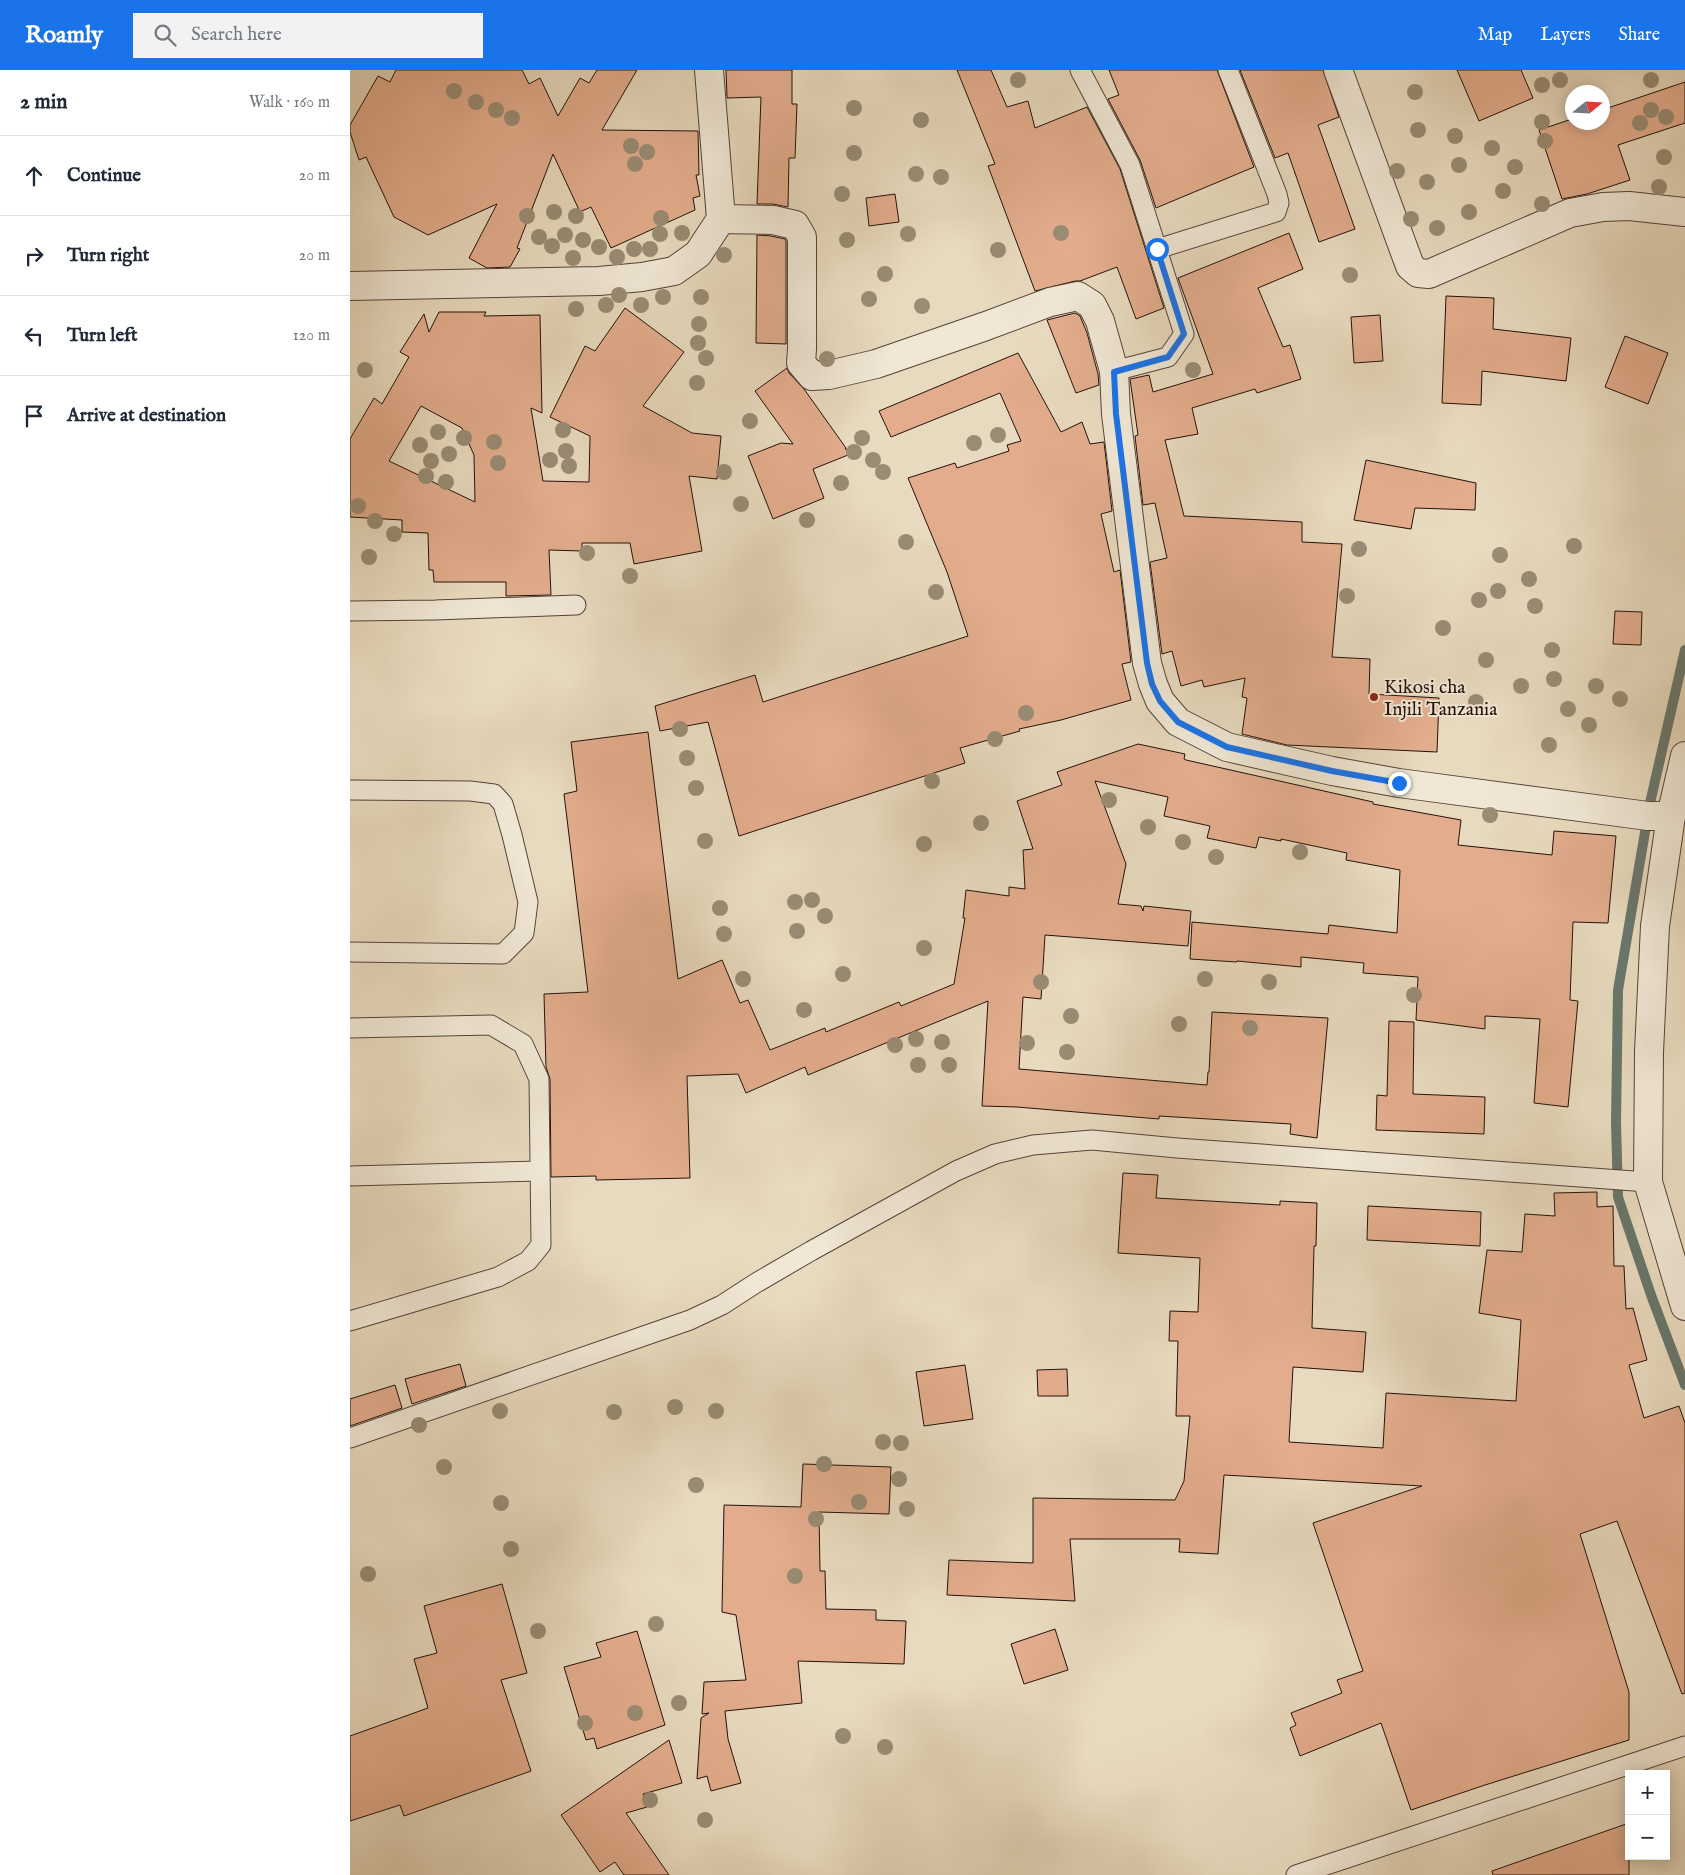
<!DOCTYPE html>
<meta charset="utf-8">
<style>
:root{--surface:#fff;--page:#f2f2f3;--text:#1f2937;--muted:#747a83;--line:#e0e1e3;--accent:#1a73e8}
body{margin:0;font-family:"IM FELL English",serif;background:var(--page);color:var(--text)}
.controls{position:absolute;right:15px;bottom:15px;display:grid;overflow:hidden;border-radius:0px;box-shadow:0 2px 12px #0003}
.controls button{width:45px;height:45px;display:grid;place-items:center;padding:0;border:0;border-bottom:1px solid var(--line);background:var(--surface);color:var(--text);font:25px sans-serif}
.compass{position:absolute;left:1215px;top:15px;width:45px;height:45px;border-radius:50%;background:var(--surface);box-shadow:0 2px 12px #0003;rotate:72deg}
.stop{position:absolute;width:15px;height:15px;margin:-11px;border:4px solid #1a73e8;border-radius:50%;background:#fff}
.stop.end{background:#1a73e8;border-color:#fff;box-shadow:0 1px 5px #0008}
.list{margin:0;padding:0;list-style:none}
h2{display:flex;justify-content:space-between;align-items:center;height:65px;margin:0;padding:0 20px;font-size:21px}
h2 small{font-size:16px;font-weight:400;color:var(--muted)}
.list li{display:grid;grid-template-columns:32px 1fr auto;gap:15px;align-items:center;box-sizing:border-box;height:80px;padding:0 20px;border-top:1px solid var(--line)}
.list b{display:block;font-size:19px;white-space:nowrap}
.list em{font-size:16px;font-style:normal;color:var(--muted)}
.icon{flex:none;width:28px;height:28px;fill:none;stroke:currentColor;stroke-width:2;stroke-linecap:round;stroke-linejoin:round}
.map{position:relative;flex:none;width:1335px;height:1805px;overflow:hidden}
header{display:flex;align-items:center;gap:30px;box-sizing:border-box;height:70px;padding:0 25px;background:var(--accent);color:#fff}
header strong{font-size:24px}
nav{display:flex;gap:28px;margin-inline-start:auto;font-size:18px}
.search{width:350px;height:45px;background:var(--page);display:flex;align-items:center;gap:12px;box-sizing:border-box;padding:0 18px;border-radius:0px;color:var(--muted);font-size:19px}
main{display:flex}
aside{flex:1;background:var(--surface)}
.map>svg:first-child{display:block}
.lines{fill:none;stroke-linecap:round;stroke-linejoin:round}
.stream{stroke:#69776d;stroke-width:10}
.building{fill:#e3ad8d;stroke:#23110b;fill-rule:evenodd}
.service-casing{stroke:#544338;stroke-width:21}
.minor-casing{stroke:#544338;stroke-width:30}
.tertiary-casing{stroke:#544338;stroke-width:30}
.service{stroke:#f0e7d5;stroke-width:19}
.minor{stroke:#f0e7d5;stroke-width:28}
.tertiary{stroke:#f0e7d5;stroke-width:28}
.tree{fill:#998c74}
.route{stroke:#1a73e8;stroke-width:6}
.poi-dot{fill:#8f2418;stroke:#f0e7d5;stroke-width:2}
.labels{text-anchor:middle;stroke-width:4;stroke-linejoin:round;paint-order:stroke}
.poi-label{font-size:19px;fill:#23110b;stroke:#f0e7d5;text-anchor:start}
</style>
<header>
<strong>Roamly</strong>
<div class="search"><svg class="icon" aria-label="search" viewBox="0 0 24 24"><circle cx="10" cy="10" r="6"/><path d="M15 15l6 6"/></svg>Search here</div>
<nav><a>Map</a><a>Layers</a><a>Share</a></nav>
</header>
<main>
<aside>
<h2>2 min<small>Walk · 160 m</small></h2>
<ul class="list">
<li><svg class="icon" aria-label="ahead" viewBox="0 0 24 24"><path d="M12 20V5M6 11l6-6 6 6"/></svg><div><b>Continue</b></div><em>20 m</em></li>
<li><svg class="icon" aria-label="right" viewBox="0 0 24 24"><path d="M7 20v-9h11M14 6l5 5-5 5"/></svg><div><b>Turn right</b></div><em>20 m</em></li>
<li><svg class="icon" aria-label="left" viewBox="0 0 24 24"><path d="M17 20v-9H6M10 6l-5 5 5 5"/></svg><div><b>Turn left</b></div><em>120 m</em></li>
<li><svg class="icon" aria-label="arrive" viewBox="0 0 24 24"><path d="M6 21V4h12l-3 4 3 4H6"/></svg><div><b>Arrive at destination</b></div></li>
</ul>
</aside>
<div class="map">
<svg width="1335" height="1805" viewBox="0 0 1335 1805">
<rect width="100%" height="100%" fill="#e8dabe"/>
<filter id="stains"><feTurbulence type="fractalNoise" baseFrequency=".004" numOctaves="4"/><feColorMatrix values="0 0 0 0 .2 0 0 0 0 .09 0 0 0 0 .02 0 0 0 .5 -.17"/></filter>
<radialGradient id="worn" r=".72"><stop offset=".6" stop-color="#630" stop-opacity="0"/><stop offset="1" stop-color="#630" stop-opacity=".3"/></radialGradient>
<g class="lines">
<!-- stream -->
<path class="stream" d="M1335,580l-35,153 -32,187 -2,132 2,75 33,98 34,90"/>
</g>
<!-- building -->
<path class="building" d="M46,0h126l7,14 11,-6 18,38 22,-38 9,5 8,-13h40l-35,60 96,1 1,44h-3l4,21 -7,2 2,12 -84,38 -20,-41 -11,5 -27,-58 -36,94 3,1 -10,18 -23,1 -18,-10 28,-54 -69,31 -34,-18 -28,-60 -7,3 -9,-28v-7l28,-49 12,6z
M376,0h66v34h5l-2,54h-6l-1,49 -15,-3h-16l4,-107 -34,1z
M607,0h34l16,37 21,-6 7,27 52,-21 33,62 44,139 -28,11 -19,-52 -37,14h-5l-40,10 -47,-125 7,-2z
M759,0h108l37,97 -98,41 -16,-48 -32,-61 11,-4z
M890,0h83l16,47 -21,8 37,104 -36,13 -31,-89 -13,5z
M1107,0h64l12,28 -54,23z
M1335,12v41l-67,22 12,35 -43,14 -25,5 -23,-69 33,-11v3h30v-12z
M545,124l4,28 -30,4 -3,-28z
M939,163l14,36 -45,19 25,59 7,-2 11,34 -44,14 -2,-4 -63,19 6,26 -33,6 19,76 118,6v20l40,2 -10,113 38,2 -1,35 70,4 -2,54 -150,-7 -45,-11 5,-36 -5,-1 3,-19 -41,9 -2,-7 -21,6 -9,-35 -10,3 -12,-92 17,-4 -12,-55 -12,2 -8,-69 3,-1 -8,-56 19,-4 4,17 60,-18 -35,-96z
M407,165l14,1 14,3 1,2v103l-30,-1z
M1096,226l48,2 -1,31 78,9 -5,43 -84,-10 -1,34 -39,-2z
M275,238l59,44 -41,54 49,27 29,3 -4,43 -28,-3 13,75 -68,13 -4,-21h-48v8l-33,-1 2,45 -45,1v-14h-72l-1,-12h-4l-1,-37 -26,-1v-12l-52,-3v-78l24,-41 8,6 27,-47 -9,-5 24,-38 5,18 10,-20h47l-2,4 56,-1 2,98 -11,-5 12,73 46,1 1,-46 -40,-19 35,-71 10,5zM71,336l41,22 12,27 1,47 -86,-41z
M725,243l5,3 7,17 11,41 1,11 -23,8 -29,-73z
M1030,245l3,46 -29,2 -3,-46z
M1275,266l43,17 -20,51 -43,-17z
M668,283l43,79 21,-10 8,22 14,-2 8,69 -11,3 13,58 6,-2 11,92 -9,2 9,36 -70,20 -42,9 1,2 -60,17 5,15 -226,73 -31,-114 -48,9 -5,-25 100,-31 8,27 205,-66 -21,-64 -39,-94 47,-15 2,5 52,-17 -2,-6 14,-4 -21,-48 -109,44 -12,-26z
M437,298l2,5 15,16 42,59 -1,1 13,2 -45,18 11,29 -51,21 -25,-63 33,-13 12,1 -38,-53z
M1016,390l110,23 -1,27 -60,-2 -4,21 -57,-9z
M1265,541l27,1 -1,33 -28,-1z
M298,662l30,247 44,-19 18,43 8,-3 22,50 55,-22 1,4 73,-30 2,4 53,-22 11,-66h-2l3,-28 43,6v-9l16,2 -2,-39 10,-1 -16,-48 45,-16 -5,-13 81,-28 47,10 -1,5 2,1 187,42v2l88,16 -3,25 94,10 2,-24 62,5 -8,87 -35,-1 -3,78 8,1 -10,106 -34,-4 6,-84 -55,-3v13l-69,-9 2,-43 -55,-4 1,-10 -63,-6v10l-64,-6v1l-47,-3 2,-37 136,12 1,-9 68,8 3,-63 -54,-10 1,-7 -66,-14v2l-22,-4 -3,11 -49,-10 3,-12 -46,-10 4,-19 -73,-16 31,83 -8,40 23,2 2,5 1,-5 47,5 -3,35 -143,-11 -4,64 -18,-2 -4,72 188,16 1,-13h1l3,-60 116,6 -11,120 -27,-4 1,-10 -132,-8v3l-142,-12 -35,-1 6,-105 -180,74 -3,-8 -59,26 -8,-19 -51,2 3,102 -94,2v-4l-45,1 -1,-98 -4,-12 -2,-73 44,-2 -24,-198 13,-3 -6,-49z
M1039,951l25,1 -1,72 72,3 -1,37 -108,-4 1,-35 10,1z
M773,1103l35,2 -2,23 124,7v-4l37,2 -1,43h-2l-2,82 54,4 -3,40 -70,-5 -4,75 94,6 3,-55 130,8 5,-81 -42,-7 8,-63 35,2 3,-38 30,2 -1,-23 43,-1v15l16,-1 1,60h10l2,43 7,-1 14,52 -18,5 15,53 35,-12 6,17v270l-3,1 -65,-173 -37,13 49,158v48l-144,45 -74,25 -30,-87 -81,33 -10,-28 6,-3 -5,-12 51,-20 -5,-13 26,-9 -50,-148 109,-37 -198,-11 -6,79 -39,-2 1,-13h-110l5,62 -128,-6 2,-35 84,3v-65l142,2 9,-19 6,-65h-14l2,-75h-9l1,-30 28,1 2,-54 -82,-5z
M1018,1136l113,6 -1,34 -113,-6z
M110,1294l6,22 -54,18 -7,-25z
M615,1295l8,54 -49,7 -8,-54z
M717,1299l1,27h-30l-1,-26z
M45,1315l7,23 -52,18v-27z
M453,1394l88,3 -2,47 -70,-2 1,59h5l1,38 50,1v10l30,1 -2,43 -106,-3 4,42 -77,8 3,28 13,44 -30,8 -4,-15 -10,3 4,-61 8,-5 -7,1 2,-32 42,-2 -10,-65 -14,-3 2,-107 77,2z
M152,1514l25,89 -26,7 30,91 -127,45 -4,-11 -50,16v-85l78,-28 -14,-49 23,-6 -13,-47z
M705,1559l13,41 -44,14 -13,-40z
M287,1561l28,94 -68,24 -3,-11 -8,2 -22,-73 37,-10 -5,-14z
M319,1670l13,43 -39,11 4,13 -21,6 43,62h-45l-9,-13 -15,10 -39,-57z
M1279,1753v52h-136l-1,-4z"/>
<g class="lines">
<defs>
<path id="service" d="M730,0l50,95 54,169 -16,23 -54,14
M807,179l119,-37 3,-9 -2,-9 -49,-124
M0,541l85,-1 141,-5
M0,720l120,1 24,3 9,10 9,31 16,67 -4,31 -21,21 -153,-2
M0,958l141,-3 32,19 16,35 2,166 -13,16 -30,16 -148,44
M0,1106l190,-5
M0,1368l340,-118 32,-15 34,-22 55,-32 145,-80 39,-17 38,-9 59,-5 85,8 471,34
M946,1805l389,-129"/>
<path id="minor" d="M988,0l72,196 8,7 11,1 141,-61 33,-6 26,-1 56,6
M371,149l52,1 22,5 7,12v112l-1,14 11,13 17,-1 47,-11 110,-38 64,-24 28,-6 14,9 8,16 14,50 2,43 31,249 6,21 7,17 18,21 49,25 105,24 67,12 249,33h23
M0,216l249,-5 43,-4 32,-6 24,-17 23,-35 -12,-149"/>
<path id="tertiary" d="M1335,686l-14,60 -16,110 -6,126 -1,130 37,124"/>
</defs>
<!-- service casing -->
<use href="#service" class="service-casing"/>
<!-- minor casing -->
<use href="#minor" class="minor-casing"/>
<!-- tertiary casing -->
<use href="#tertiary" class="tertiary-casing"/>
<!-- service -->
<use href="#service" class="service"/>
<!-- minor -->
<use href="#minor" class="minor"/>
<!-- tertiary -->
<use href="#tertiary" class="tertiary"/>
</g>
<!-- trees -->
<g class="tree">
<circle cx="668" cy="10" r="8"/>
<circle cx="1210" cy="10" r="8"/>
<circle cx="1301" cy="10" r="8"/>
<circle cx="1192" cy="15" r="8"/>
<circle cx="104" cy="21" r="8"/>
<circle cx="1065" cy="22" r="8"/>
<circle cx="126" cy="32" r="8"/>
<circle cx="504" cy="38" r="8"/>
<circle cx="146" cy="40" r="8"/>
<circle cx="1301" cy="40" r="8"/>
<circle cx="1316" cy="47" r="8"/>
<circle cx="162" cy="48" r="8"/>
<circle cx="571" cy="50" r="8"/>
<circle cx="1192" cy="52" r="8"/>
<circle cx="1290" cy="53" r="8"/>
<circle cx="1068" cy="60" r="8"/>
<circle cx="1105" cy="66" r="8"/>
<circle cx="1195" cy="71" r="8"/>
<circle cx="281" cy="76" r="8"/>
<circle cx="1142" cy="78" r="8"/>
<circle cx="297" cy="82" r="8"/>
<circle cx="504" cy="83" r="8"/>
<circle cx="1314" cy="87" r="8"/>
<circle cx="285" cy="94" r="8"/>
<circle cx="1109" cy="95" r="8"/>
<circle cx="1165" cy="97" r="8"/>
<circle cx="1047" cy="101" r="8"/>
<circle cx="566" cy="104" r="8"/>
<circle cx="591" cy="107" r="8"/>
<circle cx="1077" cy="112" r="8"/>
<circle cx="1309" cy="117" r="8"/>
<circle cx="1153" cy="121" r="8"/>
<circle cx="492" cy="124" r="8"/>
<circle cx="1192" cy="134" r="8"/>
<circle cx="204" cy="142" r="8"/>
<circle cx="1119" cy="142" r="8"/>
<circle cx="177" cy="146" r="8"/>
<circle cx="226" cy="146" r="8"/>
<circle cx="311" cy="148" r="8"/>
<circle cx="1061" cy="149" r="8"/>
<circle cx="1087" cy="158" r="8"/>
<circle cx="332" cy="163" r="8"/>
<circle cx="711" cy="163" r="8"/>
<circle cx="310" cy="164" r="8"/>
<circle cx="558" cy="164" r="8"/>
<circle cx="215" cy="165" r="8"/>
<circle cx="189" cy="167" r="8"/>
<circle cx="233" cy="170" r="8"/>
<circle cx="497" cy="170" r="8"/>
<circle cx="202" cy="176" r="8"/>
<circle cx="249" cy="177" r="8"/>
<circle cx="284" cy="179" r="8"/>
<circle cx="300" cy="179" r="8"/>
<circle cx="648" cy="180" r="8"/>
<circle cx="374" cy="185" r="8"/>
<circle cx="267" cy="187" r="8"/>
<circle cx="223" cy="188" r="8"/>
<circle cx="535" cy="204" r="8"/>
<circle cx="1000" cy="205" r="8"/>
<circle cx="269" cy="225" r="8"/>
<circle cx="313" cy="227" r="8"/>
<circle cx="351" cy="227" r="8"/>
<circle cx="519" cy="229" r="8"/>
<circle cx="256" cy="235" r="8"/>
<circle cx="291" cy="235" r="8"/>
<circle cx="572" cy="236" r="8"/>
<circle cx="226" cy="239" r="8"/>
<circle cx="349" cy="254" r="8"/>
<circle cx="348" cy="273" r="8"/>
<circle cx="356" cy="288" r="8"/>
<circle cx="477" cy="289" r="8"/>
<circle cx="15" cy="300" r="8"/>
<circle cx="843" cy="300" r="8"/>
<circle cx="347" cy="313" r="8"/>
<circle cx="400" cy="351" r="8"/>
<circle cx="213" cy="360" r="8"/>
<circle cx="88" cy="362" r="8"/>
<circle cx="648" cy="365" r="8"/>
<circle cx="114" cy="368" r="8"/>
<circle cx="512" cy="368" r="8"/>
<circle cx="144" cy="372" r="8"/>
<circle cx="624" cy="373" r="8"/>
<circle cx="70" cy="375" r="8"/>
<circle cx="216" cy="381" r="8"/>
<circle cx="504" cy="382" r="8"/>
<circle cx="99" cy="384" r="8"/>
<circle cx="200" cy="390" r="8"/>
<circle cx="523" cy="390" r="8"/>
<circle cx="81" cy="391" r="8"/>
<circle cx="148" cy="393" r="8"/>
<circle cx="219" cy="396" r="8"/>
<circle cx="374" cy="402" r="8"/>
<circle cx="533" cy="402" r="8"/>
<circle cx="76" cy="406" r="8"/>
<circle cx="96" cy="412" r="8"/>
<circle cx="491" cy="413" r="8"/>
<circle cx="391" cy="434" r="8"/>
<circle cx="8" cy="436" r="8"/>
<circle cx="457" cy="450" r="8"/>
<circle cx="25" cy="451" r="8"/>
<circle cx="44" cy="464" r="8"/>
<circle cx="556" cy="472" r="8"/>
<circle cx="1224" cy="476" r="8"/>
<circle cx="1009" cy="479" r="8"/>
<circle cx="237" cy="483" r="8"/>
<circle cx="1150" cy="485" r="8"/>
<circle cx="19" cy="487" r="8"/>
<circle cx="280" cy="506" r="8"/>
<circle cx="1179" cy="509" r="8"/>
<circle cx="1148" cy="521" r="8"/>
<circle cx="586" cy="522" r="8"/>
<circle cx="997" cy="526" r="8"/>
<circle cx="1129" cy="530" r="8"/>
<circle cx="1185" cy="536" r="8"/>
<circle cx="1093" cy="558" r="8"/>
<circle cx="1202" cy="580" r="8"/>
<circle cx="1136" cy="590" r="8"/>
<circle cx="1204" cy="609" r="8"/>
<circle cx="1171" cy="616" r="8"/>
<circle cx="1246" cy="616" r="8"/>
<circle cx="1270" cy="629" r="8"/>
<circle cx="1126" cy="632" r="8"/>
<circle cx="1218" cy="639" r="8"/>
<circle cx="676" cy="643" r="8"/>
<circle cx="1239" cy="655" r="8"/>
<circle cx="330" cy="659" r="8"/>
<circle cx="645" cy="669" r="8"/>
<circle cx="1199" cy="675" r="8"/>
<circle cx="337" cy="688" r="8"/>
<circle cx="582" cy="711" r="8"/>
<circle cx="346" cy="718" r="8"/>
<circle cx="759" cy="730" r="8"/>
<circle cx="1140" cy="745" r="8"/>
<circle cx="631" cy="753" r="8"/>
<circle cx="798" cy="757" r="8"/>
<circle cx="355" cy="771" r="8"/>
<circle cx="833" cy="772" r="8"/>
<circle cx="574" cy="774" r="8"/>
<circle cx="950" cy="782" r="8"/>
<circle cx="866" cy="787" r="8"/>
<circle cx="462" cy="830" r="8"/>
<circle cx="445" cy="832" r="8"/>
<circle cx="370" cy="838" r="8"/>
<circle cx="475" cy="846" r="8"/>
<circle cx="447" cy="861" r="8"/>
<circle cx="374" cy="864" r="8"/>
<circle cx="574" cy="878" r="8"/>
<circle cx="493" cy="904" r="8"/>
<circle cx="393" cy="909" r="8"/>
<circle cx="855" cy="909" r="8"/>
<circle cx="691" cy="912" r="8"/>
<circle cx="919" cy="912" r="8"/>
<circle cx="1064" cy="925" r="8"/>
<circle cx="454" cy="940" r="8"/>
<circle cx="721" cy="946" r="8"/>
<circle cx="829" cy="954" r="8"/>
<circle cx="900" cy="958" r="8"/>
<circle cx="566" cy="969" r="8"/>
<circle cx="592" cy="972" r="8"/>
<circle cx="677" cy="973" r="8"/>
<circle cx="545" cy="975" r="8"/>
<circle cx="717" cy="982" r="8"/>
<circle cx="568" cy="995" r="8"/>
<circle cx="599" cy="995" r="8"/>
<circle cx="325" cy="1337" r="8"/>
<circle cx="150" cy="1341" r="8"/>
<circle cx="366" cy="1341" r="8"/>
<circle cx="264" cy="1342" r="8"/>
<circle cx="69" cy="1355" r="8"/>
<circle cx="533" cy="1372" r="8"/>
<circle cx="551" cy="1373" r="8"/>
<circle cx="474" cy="1394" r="8"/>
<circle cx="94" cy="1397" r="8"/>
<circle cx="549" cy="1409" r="8"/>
<circle cx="346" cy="1415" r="8"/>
<circle cx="509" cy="1432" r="8"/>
<circle cx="151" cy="1433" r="8"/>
<circle cx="557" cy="1439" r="8"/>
<circle cx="466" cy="1449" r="8"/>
<circle cx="161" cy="1479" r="8"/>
<circle cx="18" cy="1504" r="8"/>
<circle cx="445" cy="1506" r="8"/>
<circle cx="306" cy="1554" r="8"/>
<circle cx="188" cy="1561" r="8"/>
<circle cx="329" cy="1633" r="8"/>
<circle cx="285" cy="1643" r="8"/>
<circle cx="235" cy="1653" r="8"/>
<circle cx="493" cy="1666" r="8"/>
<circle cx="535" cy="1677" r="8"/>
<circle cx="300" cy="1730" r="8"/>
<circle cx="355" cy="1750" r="8"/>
</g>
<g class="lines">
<!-- route -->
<path class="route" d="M807,179l27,85 -16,23 -54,15 2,42 31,249 5,21 8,17 18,21 49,25 105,24 67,12"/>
</g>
<!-- markers -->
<circle class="poi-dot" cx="1024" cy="627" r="5"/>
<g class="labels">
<!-- poi labels -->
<g class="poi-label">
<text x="1034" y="623">Kikosi cha<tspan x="1034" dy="22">Injili Tanzania</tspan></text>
</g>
</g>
<rect width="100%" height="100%" filter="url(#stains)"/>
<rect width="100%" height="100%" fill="url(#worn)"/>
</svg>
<div class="controls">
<button>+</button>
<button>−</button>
</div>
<svg class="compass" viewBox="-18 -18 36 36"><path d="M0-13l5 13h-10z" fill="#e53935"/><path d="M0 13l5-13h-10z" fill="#747a83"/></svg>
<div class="stop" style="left:807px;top:179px"></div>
<div class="stop end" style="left:1049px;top:713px"></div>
</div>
</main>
